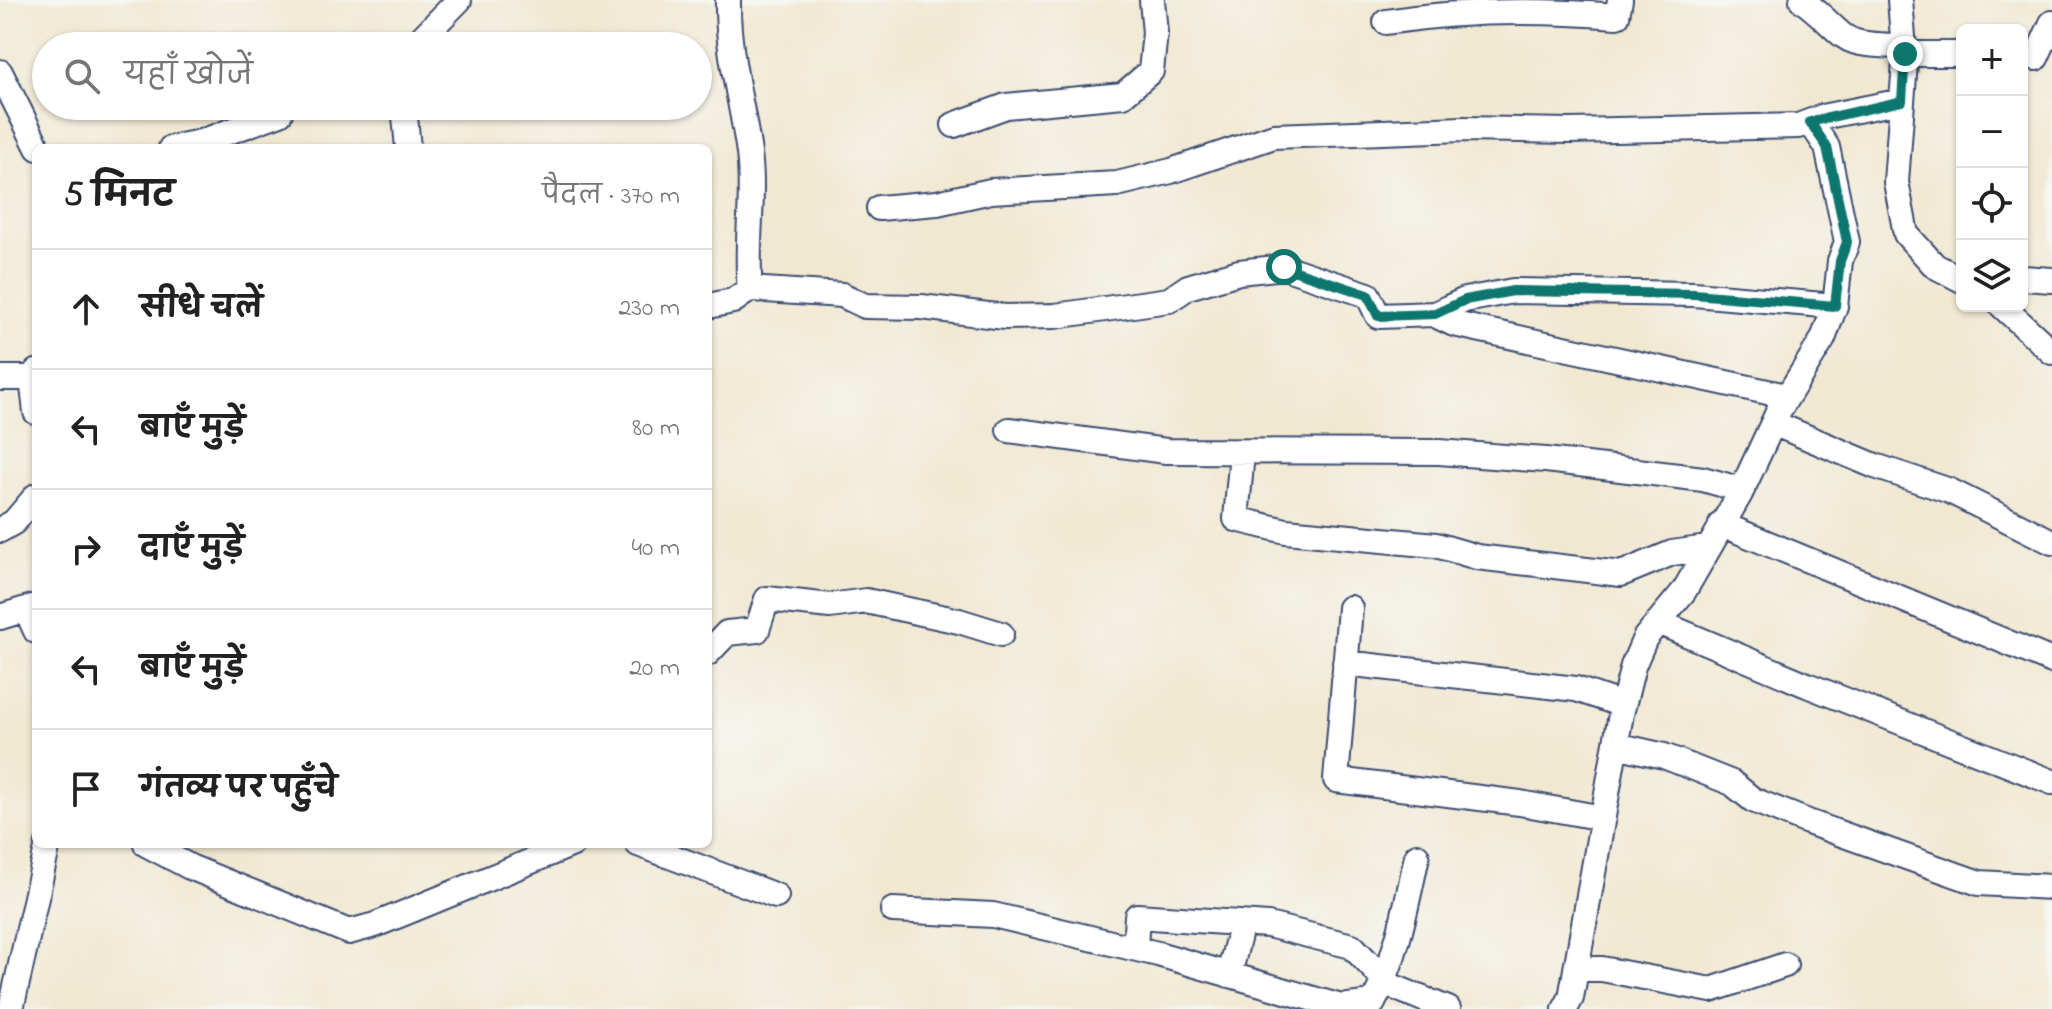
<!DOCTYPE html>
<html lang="hi">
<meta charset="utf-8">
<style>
:root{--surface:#fff;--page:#f2f2f2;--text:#222;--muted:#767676;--line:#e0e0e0}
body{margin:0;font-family:"Indie Flower","Playpen Sans Deva",sans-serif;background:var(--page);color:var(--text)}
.controls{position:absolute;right:24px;top:24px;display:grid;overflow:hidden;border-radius:12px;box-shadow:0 2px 6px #0004}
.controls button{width:72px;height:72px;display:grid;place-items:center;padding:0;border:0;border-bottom:2px solid var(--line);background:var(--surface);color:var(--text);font:40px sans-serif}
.stop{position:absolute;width:24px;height:24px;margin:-18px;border:6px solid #0f766e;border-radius:50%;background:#fff}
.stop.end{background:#0f766e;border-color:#fff;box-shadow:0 2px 8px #0008}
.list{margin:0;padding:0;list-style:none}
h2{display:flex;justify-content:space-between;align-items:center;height:104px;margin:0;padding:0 32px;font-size:34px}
h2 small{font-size:26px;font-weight:400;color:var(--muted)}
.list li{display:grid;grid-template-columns:52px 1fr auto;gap:24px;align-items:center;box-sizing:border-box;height:120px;padding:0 32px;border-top:2px solid var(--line)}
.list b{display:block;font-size:30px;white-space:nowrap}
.list em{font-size:26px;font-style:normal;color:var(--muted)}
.icon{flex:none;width:44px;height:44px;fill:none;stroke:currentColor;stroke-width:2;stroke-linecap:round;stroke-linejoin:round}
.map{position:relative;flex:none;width:2052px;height:1009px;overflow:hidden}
.search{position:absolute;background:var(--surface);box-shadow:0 2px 6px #0004;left:32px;top:32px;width:680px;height:88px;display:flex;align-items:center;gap:20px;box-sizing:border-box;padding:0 28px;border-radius:44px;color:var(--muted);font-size:30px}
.panel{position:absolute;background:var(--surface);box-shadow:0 2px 6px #0004;left:32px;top:144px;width:680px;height:704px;border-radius:12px}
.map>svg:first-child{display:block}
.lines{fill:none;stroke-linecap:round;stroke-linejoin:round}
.minor-casing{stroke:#3b4b6f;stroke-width:28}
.minor{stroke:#fff;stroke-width:24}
.route{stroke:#0f766e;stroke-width:10}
</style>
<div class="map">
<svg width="2052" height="1009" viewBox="0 0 2052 1009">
<rect width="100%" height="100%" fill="#f6f6f2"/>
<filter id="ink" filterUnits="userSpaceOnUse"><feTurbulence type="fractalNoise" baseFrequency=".0125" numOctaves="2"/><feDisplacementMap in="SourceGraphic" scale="16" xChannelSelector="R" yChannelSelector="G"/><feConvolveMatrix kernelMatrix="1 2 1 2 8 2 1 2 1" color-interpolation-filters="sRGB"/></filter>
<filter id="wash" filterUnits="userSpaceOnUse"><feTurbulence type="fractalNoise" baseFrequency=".006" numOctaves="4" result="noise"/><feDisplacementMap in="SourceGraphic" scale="32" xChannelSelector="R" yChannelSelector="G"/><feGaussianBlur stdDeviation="1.8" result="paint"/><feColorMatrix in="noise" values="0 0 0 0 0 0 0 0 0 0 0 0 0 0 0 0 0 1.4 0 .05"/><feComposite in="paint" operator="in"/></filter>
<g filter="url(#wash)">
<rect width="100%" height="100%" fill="#f1e8d1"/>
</g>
<g filter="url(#ink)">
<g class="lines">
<defs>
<path id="minor" d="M728,0c-1,53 14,102 21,153 6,46 -4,90 1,136
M1802,0c51,39 31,45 102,46
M1900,0l5,62 -9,120 10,52 29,32 27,14
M1386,22c76,-12 155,-12 231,-6l3,-16
M414,46l45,-46
M2022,53l14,5 16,-35
M1905,54h57
M0,72l38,76
M404,106l4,42
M954,125l52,-19 117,-11 28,-24 4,-38 -3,-33
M171,148l30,-6 79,-29
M879,208l58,-5 54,-12 126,-7 54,-13 103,-35 189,-7 107,2 228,-5 24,-9 80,-16
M2022,278l30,2
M708,306l25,-5 17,-12 92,6 23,11 56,1 84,10 50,-1 114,-16 19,-13 51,-15 45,-5 84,28 10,21 57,-2 30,-14 48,-9 181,3 141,12
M2002,306l50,46
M1433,314l21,10 332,72
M36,372l-4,6 4,34
M0,378h32
M1773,423l102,43 75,25 102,51
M1009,430l157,21 273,1 107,8 157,19 39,11
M1242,453l-6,66 50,12 150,14 41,12 144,17 51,-21 35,-5
M1721,524l331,137
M0,530l14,-8 22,-26
M1350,608l-14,172 184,23 83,15
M26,609l10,22
M0,617l36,-11
M1658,622l149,63 245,97
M708,653l19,-20 30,-3 10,-31 63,7 36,-5 93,20 42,13
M1345,663l231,26 47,16
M1616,745l48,11 68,27 21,17 55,22 171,61 73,4
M146,844l44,23 159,65 26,-7 198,-81
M638,844l138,52
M893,910l100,5 165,39 183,53 32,-4c24,-46 33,-96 44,-147
M1135,948l2,-32 131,9 84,21 37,39 59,24
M1576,969h26l109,21 74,-25
M1229,975l13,-52
M11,1009l37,-165
M1565,1009l6,-11 50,-284 12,-48 12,-28 39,-47 56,-97 39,-84 44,-71 12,-33 5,-45 7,-19 -20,-95 -17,-25"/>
</defs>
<!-- minor casing -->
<use href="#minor" class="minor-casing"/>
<!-- minor -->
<use href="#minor" class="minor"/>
</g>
</g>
<g class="lines" filter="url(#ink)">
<!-- route -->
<path class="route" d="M1284,267l84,28 10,21 57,-2 30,-14 48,-9 181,3 141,12 5,-45 7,-19 -20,-95 -17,-25 92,-21 3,-47"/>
</g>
</svg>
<div class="controls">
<button>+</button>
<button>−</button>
<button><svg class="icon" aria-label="locate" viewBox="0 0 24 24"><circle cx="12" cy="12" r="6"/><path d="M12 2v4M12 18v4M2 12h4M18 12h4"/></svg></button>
<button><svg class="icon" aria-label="layers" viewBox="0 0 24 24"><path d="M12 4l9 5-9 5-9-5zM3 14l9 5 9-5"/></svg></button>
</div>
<div class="stop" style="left:1284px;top:267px"></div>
<div class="stop end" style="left:1905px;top:54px"></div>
<div class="search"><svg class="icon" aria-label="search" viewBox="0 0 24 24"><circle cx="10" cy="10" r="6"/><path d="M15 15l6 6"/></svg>यहाँ खोजें</div>
<section class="panel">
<h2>5 मिनट<small>पैदल · 370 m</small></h2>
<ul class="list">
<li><svg class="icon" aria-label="ahead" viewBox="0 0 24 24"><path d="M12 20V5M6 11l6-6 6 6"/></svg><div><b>सीधे चलें</b></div><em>230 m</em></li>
<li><svg class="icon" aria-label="left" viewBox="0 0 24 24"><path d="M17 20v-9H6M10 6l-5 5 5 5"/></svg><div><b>बाएँ मुड़ें</b></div><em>80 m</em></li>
<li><svg class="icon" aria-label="right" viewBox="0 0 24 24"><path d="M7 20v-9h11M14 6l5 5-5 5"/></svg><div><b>दाएँ मुड़ें</b></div><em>40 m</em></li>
<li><svg class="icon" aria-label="left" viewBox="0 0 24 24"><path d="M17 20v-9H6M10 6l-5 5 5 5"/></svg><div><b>बाएँ मुड़ें</b></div><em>20 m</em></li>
<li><svg class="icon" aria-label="arrive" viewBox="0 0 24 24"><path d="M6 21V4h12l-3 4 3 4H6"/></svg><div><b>गंतव्य पर पहुँचे</b></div></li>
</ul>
</section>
</div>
